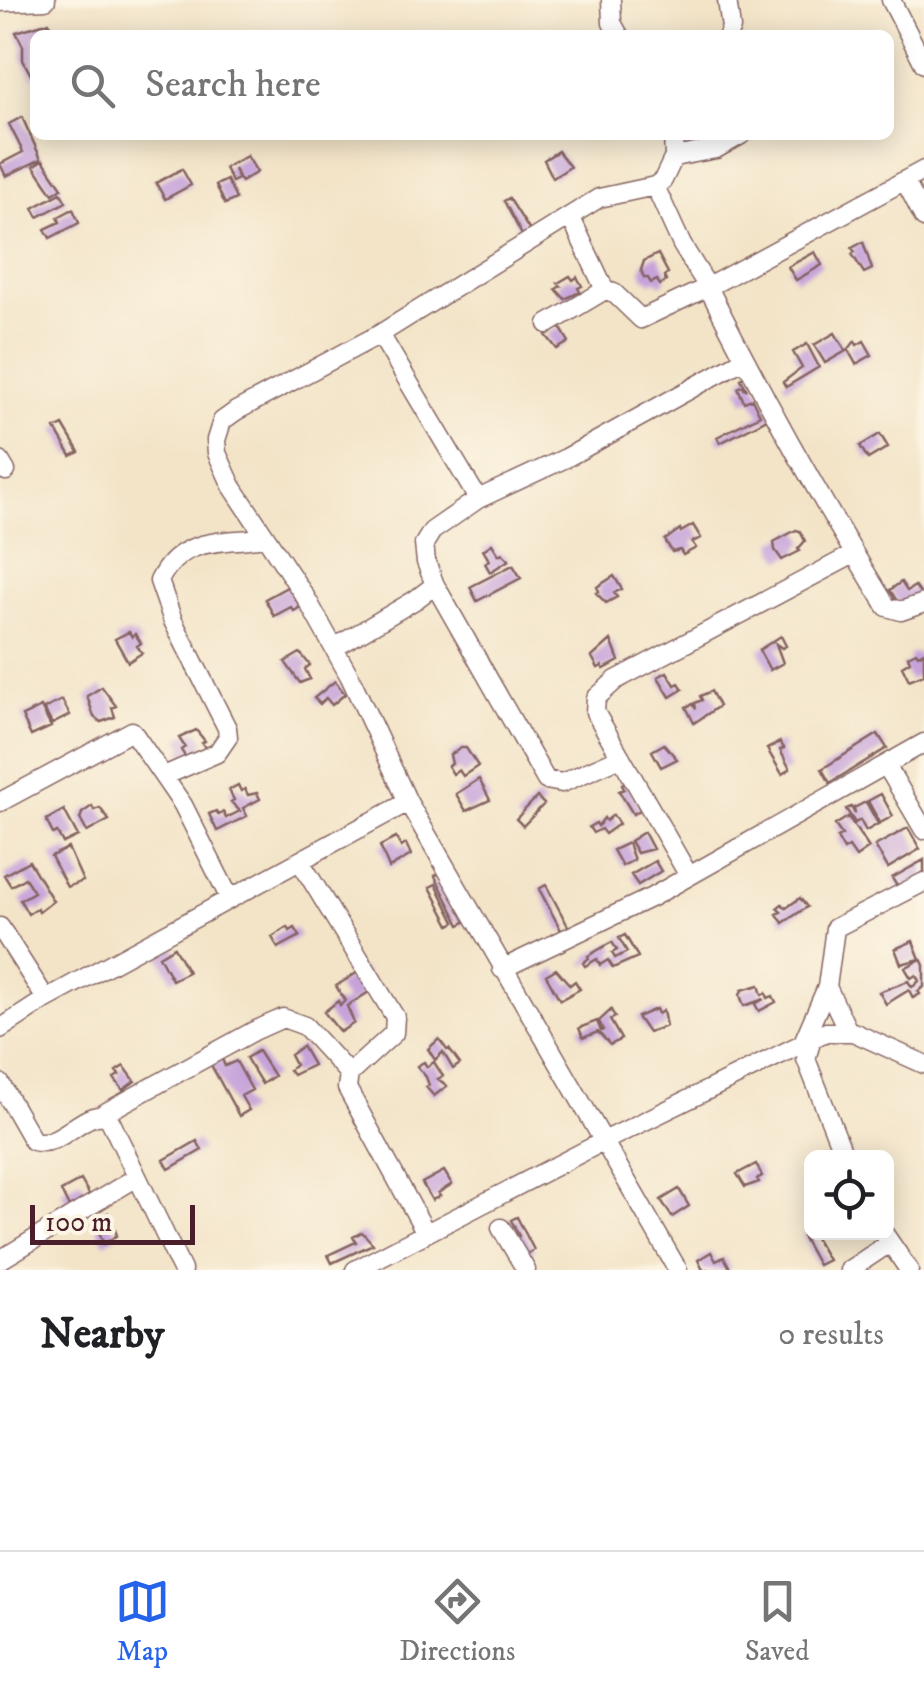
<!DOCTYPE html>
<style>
:root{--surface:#fff;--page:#f2f2f2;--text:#202124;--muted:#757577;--line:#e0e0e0;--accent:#2563eb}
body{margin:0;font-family:"IM FELL DW Pica",serif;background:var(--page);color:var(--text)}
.controls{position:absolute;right:30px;bottom:30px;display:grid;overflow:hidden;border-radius:15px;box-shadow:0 5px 25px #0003}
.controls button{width:90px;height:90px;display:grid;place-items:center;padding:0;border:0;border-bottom:2px solid var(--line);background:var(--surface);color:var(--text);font:50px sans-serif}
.scale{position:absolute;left:30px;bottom:25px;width:165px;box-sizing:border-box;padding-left:10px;border:5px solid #4a1f2b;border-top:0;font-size:28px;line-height:35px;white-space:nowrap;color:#4a1f2b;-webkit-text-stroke:8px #fcf5e5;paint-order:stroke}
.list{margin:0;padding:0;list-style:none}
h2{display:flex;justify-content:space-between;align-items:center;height:130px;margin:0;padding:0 40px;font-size:42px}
h2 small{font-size:32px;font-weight:400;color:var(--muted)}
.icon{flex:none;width:55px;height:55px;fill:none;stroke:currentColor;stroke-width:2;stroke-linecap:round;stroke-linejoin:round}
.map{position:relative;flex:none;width:924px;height:1270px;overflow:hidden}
.search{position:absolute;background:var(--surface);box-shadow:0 5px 25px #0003;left:30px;right:30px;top:30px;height:110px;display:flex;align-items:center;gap:25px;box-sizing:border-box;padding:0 35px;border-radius:15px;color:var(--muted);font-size:38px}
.sheet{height:280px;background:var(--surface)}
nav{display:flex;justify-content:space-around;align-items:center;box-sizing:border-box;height:140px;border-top:2px solid var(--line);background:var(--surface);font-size:28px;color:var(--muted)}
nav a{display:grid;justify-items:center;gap:5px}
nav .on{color:var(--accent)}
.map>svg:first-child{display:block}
.building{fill:#c6a2da}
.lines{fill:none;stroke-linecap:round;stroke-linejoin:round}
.minor-casing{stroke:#856462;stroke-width:21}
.minor{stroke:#fff;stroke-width:18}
</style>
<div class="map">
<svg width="924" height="1270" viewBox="0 0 924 1270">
<rect width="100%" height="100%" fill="#fcf5e5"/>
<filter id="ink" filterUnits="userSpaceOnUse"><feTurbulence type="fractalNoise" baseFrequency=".01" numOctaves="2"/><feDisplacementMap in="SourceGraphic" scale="20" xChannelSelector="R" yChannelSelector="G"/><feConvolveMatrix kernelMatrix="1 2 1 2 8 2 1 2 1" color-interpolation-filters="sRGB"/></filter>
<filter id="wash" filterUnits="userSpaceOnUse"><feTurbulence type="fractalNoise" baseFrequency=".0048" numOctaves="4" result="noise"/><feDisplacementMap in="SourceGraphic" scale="40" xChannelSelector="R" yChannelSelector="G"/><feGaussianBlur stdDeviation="2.25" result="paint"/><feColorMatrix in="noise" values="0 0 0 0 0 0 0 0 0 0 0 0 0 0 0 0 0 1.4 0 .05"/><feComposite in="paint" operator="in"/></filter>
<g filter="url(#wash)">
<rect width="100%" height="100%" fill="#f3e4c8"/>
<g id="blocks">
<!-- building -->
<path class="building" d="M49,22l4,11 -18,2 -1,46 -11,-21v-14l-7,-14z
M22,117l19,42 -35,17 -6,-12 23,-12 -14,-28z
M558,151l12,16 -17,11 -9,-18z
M247,156l10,16 -16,10 -7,-13 4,10 -6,3 -7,-14z
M43,160l19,28 -9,6 -19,-28z
M182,169l9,16 -26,14 -9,-16z
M227,180l9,19 -11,5 -9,-19z
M61,193l5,9 -28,15 -5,-9z
M509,198l21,33 -8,4 -18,-34z
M73,209l6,14 -29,15 -5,-9 15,-7 -2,-5z
M863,242l9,27 -8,4 -12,-19 3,-2 -3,-4z
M815,252l7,13 -26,15 -8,-13z
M658,254l10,19 -4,3 2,5 -6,4 -3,-5 -6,3 -3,-5h-4l-3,-8 3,-9z
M570,276l3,4 4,-3 5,9 -4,2 2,4 -15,7 -9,-10 5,-3 -3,-3z
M560,327l9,15 -12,7 -11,-14z
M835,333l11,18 -21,12 -11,-18z
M855,341l2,4 7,-4 8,14 -16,9 -8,-14z
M807,344l12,23 -33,20 -3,-5 19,-14 -9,-16z
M750,374l23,42 -53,27 -3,-6 43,-22 -8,-16 -8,3 -6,-14 4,-2 5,4 -6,-11z
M63,425l16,27 -8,4 -16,-27z
M880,434l8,13 -20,12 -8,-13z
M693,525l8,13 -9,4 4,6 -13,7 -3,-5 -8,2 -7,-12 15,-11 1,3z
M796,530l4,1 5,10 -7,8 2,2 -18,9 -7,-10 -1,-8z
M492,544l7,11 3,-2 7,7 -19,12 -5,-9 4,-3 -6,-10z
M513,565l8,13 -44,23 -7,-14z
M614,576l8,13 -8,4 3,4 -11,6 -10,-10 3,-2 -2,-4z
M901,582l6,9 8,-5 7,10 -20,13 -12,-19z
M289,586l11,21 -6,4 -3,-4 -17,9 -9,-17z
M129,632l3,5 3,-3 6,9 -4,3 5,7 -14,9 -13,-23z
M781,636l5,10 -4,2 -6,-4 7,19 -13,7 -11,-20z
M611,640l8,21 -15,8 -2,-3 -4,2 -6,-11z
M916,652l2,3 6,-3v22l-15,6 -7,-14 8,-5 -2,-5z
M300,653l10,12 -5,4 5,10 -10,4 -15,-21z
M667,672l8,13 4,-2 4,6 -13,8 -12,-20z
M335,681l10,13 -13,11 -6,-7 -6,6 -6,-6z
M102,687l14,19 -4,2 3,9 -14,5 -7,-5 -7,-21z
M711,691l8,15 -25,17 -8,-16 7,-3 3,5 -1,-6 7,-3 -2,-4z
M62,700l8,15 -18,9 -8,-15z
M41,707l10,20 -20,9 -9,-20z
M196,730l9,11 -3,2 4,6 -20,9 -5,-8 4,-3 -6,-9z
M878,734l9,14 -57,35 -8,-14z
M780,742l4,6 -4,2 10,19 -8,5 -15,-25z
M664,744l13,15 -16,8 -9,-16z
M461,748h5l12,18 -15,10 -4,-6 -6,4 -5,-8 4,-2 -2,-9z
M479,779l11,21 -24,11 -10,-17z
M627,781l13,29 -7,4 -14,-23 5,-2 -2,-5z
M238,785l3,6 4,-2 3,6 9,-2 3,6 -17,9 4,8 -30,15 -8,-17 7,-3 3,4 4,-3 3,6 14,-7 -9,-9 3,-2 -5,-10z
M881,794l12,22 -13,7 -12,-22z
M537,797l7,7 -21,22 -7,-7z
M866,802l12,22 -12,7 -6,-11 -5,3 -9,-14 5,-2 4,7 -1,-6z
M92,806l2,4 6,-2 9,12 -22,12 -7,-13 2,-6z
M64,810l14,26 -15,7 -6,-11 -4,2 -7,-14z
M613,815l6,9 -14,10 -4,-5 -8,4 -4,-6 7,-4 2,3 6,-8 2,3z
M848,817l21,31 -13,9 -7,-10 -5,3 -7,-12 5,-3 -7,-10z
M908,828l12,21 -32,19 -13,-22z
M644,832l9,17 -16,4 -7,-12z
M396,838l5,9 5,-3 5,11 -22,13 -9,-22z
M628,843l6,17 -12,6 -9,-16z
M68,848l15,33 -16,6 -16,-31z
M924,860v20l-23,13 -9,-15z
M29,861l24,40 -14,11 -2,-4 -9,6 -8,-14 14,-8 -9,-14 -14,8 -7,-11z
M655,861l6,10 -23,14 -7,-10z
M442,871l26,49 -8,5 -25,-49z
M436,884l19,38 -5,3 -20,-38z
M546,885l23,43 -7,4 -23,-43z
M800,898l7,9 -24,16 -6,-9 4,-2 -4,-4 5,-4 4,4z
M288,927l2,4 5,-3 5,8 -22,12 -6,-11z
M625,935l13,22 -25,11 -5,-8 -8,5 -3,-6 -12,7 -2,-3 6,-5 -1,-2 24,-14 5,8 -5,3 3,5 12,-6 -8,-14z
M913,941l7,18 -19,5 -6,-15z
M174,947l14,25 -16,8 -13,-24z
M921,959l3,6v22l-6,4 2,3 -7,4 -4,-8 -23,14 -7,-12 29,-11 4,6 3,-2 4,-4 -3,-6 -5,3 -6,-10z
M363,969l12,19 -28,18 7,17 -14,9 -16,-20 14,-11 2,4 5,-4 -9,-15z
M556,969l14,16 5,-4 5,8 -20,11 -14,-25z
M759,985l3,10 4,-2 2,5 5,-2 3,6 -17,9 -4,-7 9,-5 -20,7 -4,-11 2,-5z
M656,1009l2,5 5,-3 3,15 -18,7 -11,-16z
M611,1010l4,7 -5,3 11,19 -11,6 -12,-13 -15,6 -4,-10 18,-7 4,10 2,-1 -4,-9z
M439,1039l8,11 2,-1 11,15 -7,5 -10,-17 -8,8 -7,-11z
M302,1046l11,19 -20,10 -4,-5 6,-5 -5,-10z
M258,1051l16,25 -12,8 -16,-26z
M221,1057l4,9 11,-5 16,29 -11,6 8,14 -10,6 -29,-53z
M424,1062l3,5 7,-5 9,14 -5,3 9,7 -13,10 -8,-9 3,-2 -3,-8 -9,-11z
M124,1066l11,15 -12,9 -9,-12 5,-3 -3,-4z
M197,1141l5,9 -33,19 -5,-9z
M756,1164l6,12 -5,3 2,3 -14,5 -8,-13z
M444,1171l8,13 -14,9 2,3 -8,4 -10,-17z
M81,1180l9,16 -21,11 -8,-16z
M679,1189l10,17 -17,11 -11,-17z
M108,1213l9,22 -13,9 -10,-24z
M517,1217l17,33 -9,5 -12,-16 6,-3 -8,-16z
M811,1231l17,29 -10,5 -16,-29z
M362,1232l11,12 -41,19 -4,-8 28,-13 -3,-5z
M711,1252l5,9 8,-4 7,13h-28l-5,-10z"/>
</g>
</g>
<g filter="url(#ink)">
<use href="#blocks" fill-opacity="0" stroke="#856462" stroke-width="2.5"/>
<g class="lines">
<defs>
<path id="minor" d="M611,0l1,23 7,12
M727,0l4,28 -3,7
M891,0l33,64
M0,2l46,-2
M674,157l42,-8 25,-14
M924,170l-216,117c55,110 114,216 179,320l14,4 23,-8
M905,181l19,37
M570,216l35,74
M548,324l57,-34 9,3 27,26 67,-32 -26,-42 -27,-59
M380,334l-144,77 -14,10 -6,19 1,13 15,33 74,112 44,79 58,125 270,468
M0,461l6,10
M478,499l-98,-165 219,-136 56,-12 8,-6 11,-23 -1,-22
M435,585l111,195 16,3 59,-26
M334,648l81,-48 20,-15 -9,-23 -2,-18 8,-13 46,-32 88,-41 177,-98
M886,765l38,65
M164,776l53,-23 11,-16 -1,-9 -54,-107 -14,-40c23,-47 66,-37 106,-44
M0,802l132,-71 51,74 47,94
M300,861l95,156 -1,16 -45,41 -2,14 79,145
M689,876l-94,-164 1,-14 20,-18 238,-126
M0,927l46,72
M502,969l150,-72 272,-154
M827,987l21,44
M0,1029l46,-30 362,-197
M812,1039l-6,20 39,99
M804,1040l23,-53 8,-59 89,-46
M0,1083l33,58c29,8 48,-31 75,-25l74,154
M103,1114l151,-83 29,-13 22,8 44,48
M501,1228l25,42
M883,1232l26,38
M0,1260l137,-83
M355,1270l249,-129 222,-109h27l71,32
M849,1270l39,-26"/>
</defs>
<!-- minor casing -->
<use href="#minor" class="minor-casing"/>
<!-- minor -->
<use href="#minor" class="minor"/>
</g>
</g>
</svg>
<div class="controls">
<button><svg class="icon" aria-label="locate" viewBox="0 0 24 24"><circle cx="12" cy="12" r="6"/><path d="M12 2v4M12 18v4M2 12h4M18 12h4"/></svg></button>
</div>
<div class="scale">100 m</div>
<div class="search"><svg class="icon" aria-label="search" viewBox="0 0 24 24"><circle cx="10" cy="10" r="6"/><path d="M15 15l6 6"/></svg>Search here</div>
</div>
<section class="sheet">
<h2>Nearby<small>0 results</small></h2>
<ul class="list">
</ul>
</section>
<nav>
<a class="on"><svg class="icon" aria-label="map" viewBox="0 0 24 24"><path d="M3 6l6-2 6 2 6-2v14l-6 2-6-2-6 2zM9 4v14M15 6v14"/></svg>Map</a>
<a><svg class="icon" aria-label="directions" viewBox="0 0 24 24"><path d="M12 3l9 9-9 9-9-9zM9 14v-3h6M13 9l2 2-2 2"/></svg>Directions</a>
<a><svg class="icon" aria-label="saved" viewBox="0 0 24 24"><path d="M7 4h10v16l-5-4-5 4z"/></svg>Saved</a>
</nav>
